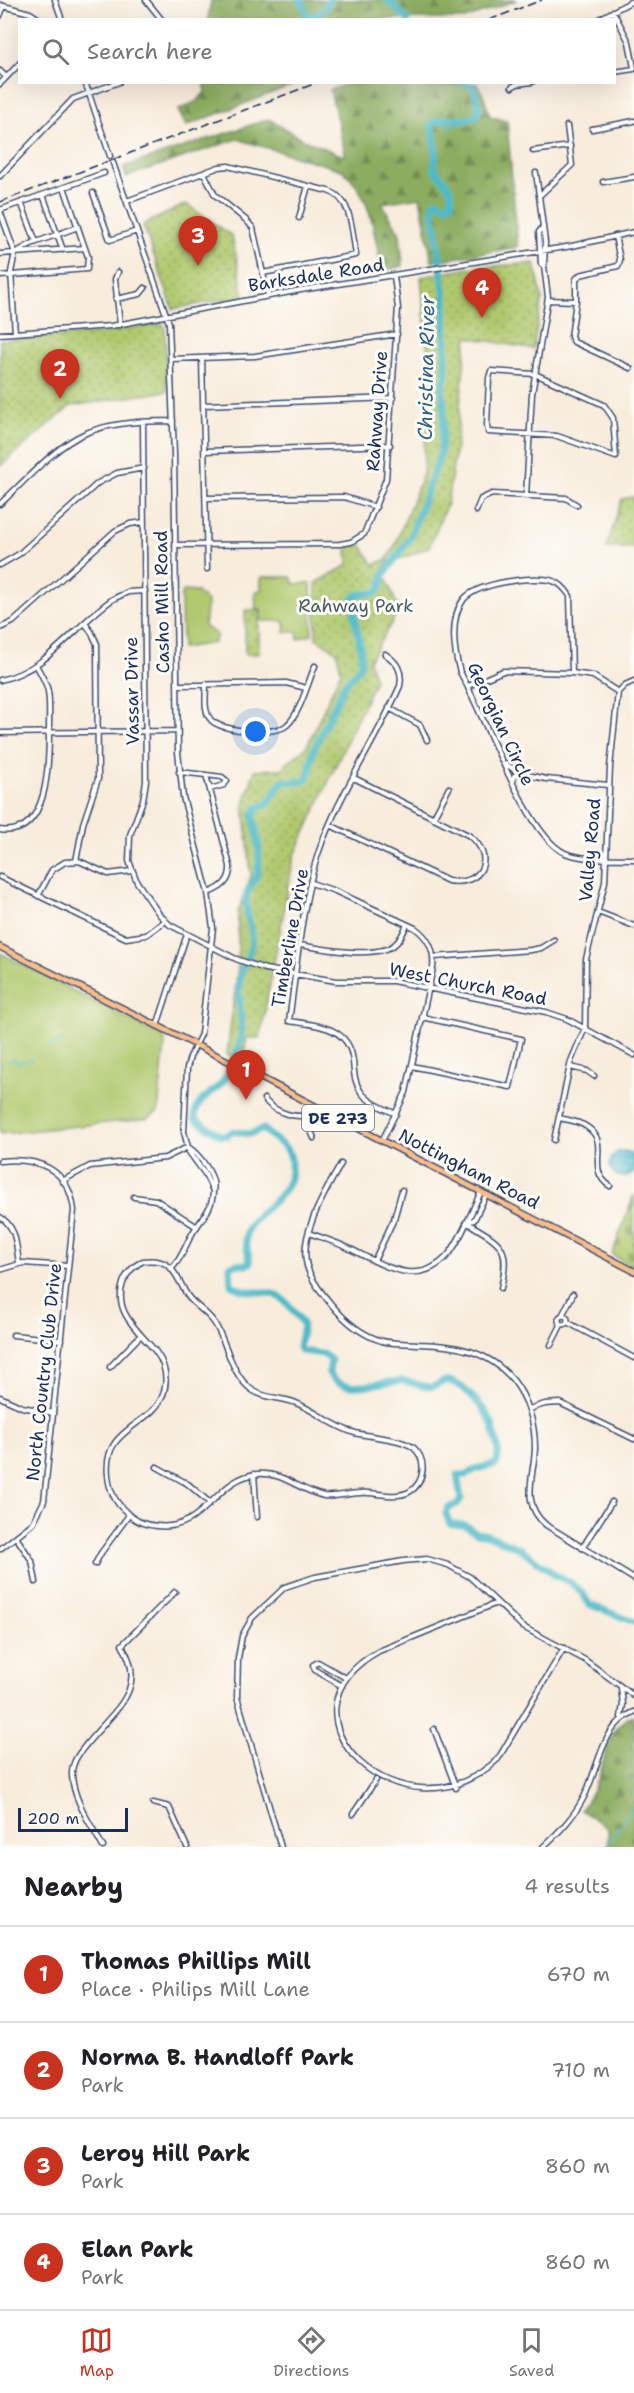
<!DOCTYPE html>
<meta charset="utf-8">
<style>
:root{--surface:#fff;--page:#f6f6f6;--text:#202124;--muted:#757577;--line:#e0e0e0;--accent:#c8321e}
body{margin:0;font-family:"Shantell Sans",sans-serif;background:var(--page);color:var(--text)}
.scale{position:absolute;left:18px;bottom:15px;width:110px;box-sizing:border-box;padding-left:6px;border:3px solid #1b2f5e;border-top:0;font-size:16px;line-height:21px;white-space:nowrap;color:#1b2f5e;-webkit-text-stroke:4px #fdfcf7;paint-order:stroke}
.you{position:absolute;left:256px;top:732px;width:21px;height:21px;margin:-15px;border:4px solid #fff;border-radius:50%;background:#1a73e8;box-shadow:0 0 0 9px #1a73e833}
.badge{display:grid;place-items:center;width:39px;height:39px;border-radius:50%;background:var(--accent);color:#fff;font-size:20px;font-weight:700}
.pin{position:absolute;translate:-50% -50px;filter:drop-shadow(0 2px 3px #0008)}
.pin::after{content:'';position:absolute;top:32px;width:21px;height:18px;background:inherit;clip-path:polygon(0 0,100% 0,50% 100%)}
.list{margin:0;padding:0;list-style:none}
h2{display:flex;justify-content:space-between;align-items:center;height:78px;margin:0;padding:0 24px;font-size:26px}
h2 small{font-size:20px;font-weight:400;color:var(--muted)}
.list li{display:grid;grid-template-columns:39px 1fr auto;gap:18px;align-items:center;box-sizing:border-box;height:96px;padding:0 24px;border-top:2px solid var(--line)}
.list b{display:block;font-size:22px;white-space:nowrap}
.list p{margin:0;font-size:20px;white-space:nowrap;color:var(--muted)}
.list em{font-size:20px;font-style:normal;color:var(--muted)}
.icon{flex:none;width:33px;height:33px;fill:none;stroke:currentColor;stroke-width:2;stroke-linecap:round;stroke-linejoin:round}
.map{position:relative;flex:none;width:634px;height:1847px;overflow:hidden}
.search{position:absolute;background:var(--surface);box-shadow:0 6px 24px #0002;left:18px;right:18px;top:18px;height:66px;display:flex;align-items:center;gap:15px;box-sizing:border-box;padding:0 21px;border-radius:0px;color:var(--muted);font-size:22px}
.sheet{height:462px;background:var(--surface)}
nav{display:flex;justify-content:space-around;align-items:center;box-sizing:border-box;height:84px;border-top:2px solid var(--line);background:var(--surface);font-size:16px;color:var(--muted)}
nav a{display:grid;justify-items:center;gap:3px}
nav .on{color:var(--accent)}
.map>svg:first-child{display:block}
.green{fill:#b0c96e;stroke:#667c66;stroke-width:1.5}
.forest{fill:url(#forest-firs);stroke:#546e60;stroke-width:1.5}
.cemetery{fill:url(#cemetery-stones);stroke:#667c66;stroke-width:1.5}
.park{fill:url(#park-dots);stroke:#667c66;stroke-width:1.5}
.water{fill:url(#water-rules);stroke:#347494;stroke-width:1.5}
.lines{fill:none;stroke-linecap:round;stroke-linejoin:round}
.stream{stroke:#4ebac9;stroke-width:1.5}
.river{stroke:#4ebac9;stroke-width:7}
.minor-casing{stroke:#3c4b71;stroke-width:7}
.major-casing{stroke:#3c4b71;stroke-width:8}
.minor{stroke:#fff;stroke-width:4}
.major{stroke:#f8bd89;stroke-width:5}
.rail{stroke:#1b2f5e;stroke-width:1.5;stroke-dasharray:9 4.5;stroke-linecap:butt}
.labels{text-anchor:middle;stroke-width:6;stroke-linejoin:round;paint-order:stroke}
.shield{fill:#fdfcf7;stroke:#5f6c8c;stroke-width:1.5}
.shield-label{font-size:16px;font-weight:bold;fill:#1b2f5e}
.street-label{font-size:18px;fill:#1b2f5e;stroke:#fdfcf7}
.park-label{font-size:18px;fill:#485d63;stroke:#fdfcf7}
.water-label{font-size:20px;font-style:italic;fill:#2d6083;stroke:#fdfcf7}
</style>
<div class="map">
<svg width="634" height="1847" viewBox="0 0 634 1847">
<defs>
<pattern id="forest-firs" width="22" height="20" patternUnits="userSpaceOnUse" patternTransform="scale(1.5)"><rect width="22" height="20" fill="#8cad61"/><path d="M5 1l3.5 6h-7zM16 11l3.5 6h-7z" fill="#728d53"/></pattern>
<pattern id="cemetery-stones" width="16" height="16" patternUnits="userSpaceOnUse" patternTransform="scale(1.5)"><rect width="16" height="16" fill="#b0c96e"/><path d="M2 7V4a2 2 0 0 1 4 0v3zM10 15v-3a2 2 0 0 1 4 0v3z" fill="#8ea45e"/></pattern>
<pattern id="park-dots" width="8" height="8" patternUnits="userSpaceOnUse" patternTransform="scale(1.5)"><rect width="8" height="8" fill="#b0c96e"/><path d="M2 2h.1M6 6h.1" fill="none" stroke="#8ea45e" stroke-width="1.8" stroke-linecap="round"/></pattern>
<pattern id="water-rules" width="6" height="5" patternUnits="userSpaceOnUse" patternTransform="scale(1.5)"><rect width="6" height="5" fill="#4ebac9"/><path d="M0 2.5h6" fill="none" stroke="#4098a6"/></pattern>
</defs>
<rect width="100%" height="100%" fill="#fdfcf7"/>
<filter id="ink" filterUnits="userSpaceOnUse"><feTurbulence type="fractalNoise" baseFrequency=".0167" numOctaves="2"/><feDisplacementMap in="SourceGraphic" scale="12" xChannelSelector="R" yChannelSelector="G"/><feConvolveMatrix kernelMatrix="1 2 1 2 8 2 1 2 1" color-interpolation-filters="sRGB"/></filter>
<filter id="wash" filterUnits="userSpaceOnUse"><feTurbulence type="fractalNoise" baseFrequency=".008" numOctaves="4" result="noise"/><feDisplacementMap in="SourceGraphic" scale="24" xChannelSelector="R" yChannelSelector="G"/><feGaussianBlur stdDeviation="1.35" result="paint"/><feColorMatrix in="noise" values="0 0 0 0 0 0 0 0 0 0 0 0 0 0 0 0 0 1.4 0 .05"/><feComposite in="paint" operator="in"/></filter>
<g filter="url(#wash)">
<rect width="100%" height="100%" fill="#f8ecdb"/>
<!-- green -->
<path class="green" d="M261,577h30l3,7 17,-1 1,51 -14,5 -1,-7h-12v-11h-24v-12h-5l-1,-18h6z
M183,591l14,1 10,10 -3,24 13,9 -3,8 -32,5 -1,-53z
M0,953l164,84 1,5 -7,70 -12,7 -146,15z"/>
<!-- forest -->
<path class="forest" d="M211,0h306l-52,19h-257z
M205,83v-1l93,1 -112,43 -8,-16 19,-9 8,-9z
M349,83h127l7,11 7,22 17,5 11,126 -86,15 -12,-65 -38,6 18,31 3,32 -21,5c-8,-35 -10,-78 -40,-101l-105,-31 -111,38 -3,-10 146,-48 33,20 44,18 -16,-67z
M634,1715v132h-26v-19l-27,-18c7,-10 14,-21 18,-33 8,-25 9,-51 35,-62z"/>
<!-- cemetery -->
<path class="cemetery" d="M634,1195v72l-22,-12z"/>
<!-- park -->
<path class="park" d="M186,204l46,32 12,60 -71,13 -30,-84z
M535,263l7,36 -9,50 -66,-12 -11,110 -9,57 -18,43 -23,10 -18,4 -5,9 16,40 -30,51 6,19 -81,177 -34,181h-13l-5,25 -15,-9 11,-88v-54l13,-36 -7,-73 11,-33 26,-1 26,-23 34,-75 -4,-19 -21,-14v-55l32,-18 -1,-18 13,-4 14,22 13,-6 8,-14 28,-71 6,-107 -8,-90 49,-9z
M162,323l3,4 2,64 -96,15 -71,60v-126l104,-7z
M634,497v51h-28l16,-49z
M245,610h14v44h-14z"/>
<!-- water -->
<path class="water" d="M610 1164a13 13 0 1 1 26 0a13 13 0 1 1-26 0Z"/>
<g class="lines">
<!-- stream -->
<path class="stream" d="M442,121c7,9 19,6 26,-2
M49,1046l15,-6
M7,1061l8,-2 2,4 15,-4
M606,1847l28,-41"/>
<!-- river -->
<path class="river" d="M301,0l7,16c12,2 16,-7 22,-16
M388,0l20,20
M461,82l12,4 6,21 -2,8c-11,10 -29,-2 -45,9l4,30 -2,15c9,11 21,19 17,35l-4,2 -10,-5 -3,2 -1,6 12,88 1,76 -4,16 2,20 -3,43 -31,86 -27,38 -2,11 -5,6 -18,1 -5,5c-1,16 11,53 8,64 -2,8 -10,14 -15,19l-33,69 -5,26 -6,5 -20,-1 -14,23 -11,4 -4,8c4,14 10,49 2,63 -4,7 -9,12 -9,20 -2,13 5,23 6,36 1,15 -7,25 -11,39 -7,22 4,42 0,64 -3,12 -10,32 -17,42 -10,14 -30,19 -29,39l25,16 7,1 6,-5 16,3 15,-5c6,9 18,13 24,22 4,5 3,12 3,18 0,33 -43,43 -45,67 -1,6 3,20 4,27l-4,2 -9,-1 -7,2 1,18c21,16 40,-3 61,25 4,6 9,10 11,17l-4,21 3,4 21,3 8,6 -2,13c13,25 53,7 73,8 10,0 19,6 28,6 6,0 11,-6 17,-6 15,0 44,33 46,47 3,11 8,25 3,36l-20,5 -10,6h-9l4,24 -4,5 -9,4 -2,6 4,10 14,1 13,8 11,2 33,14 34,26 15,7 13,12 6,10 45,18"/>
</g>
</g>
<g filter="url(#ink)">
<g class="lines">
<defs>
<path id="minor" d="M55,0l7,20
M146,0l16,20
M0,5l30,8 11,7
M613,11l16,31 5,26
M0,16l4,-10
M597,20l37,-20
M0,71l6,6
M614,72l20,-3
M85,82l25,74
M0,84l20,-21
M512,87l5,-3 15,-2
M592,129l42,-8
M533,151l37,-5
M204,173l11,22 31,25 7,8 15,68
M536,173l3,22
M0,176l73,-77 46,-17
M603,182l31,-5
M93,193l17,47 27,-9
M43,195l20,55
M127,201l92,-34 9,-1 100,25c25,7 24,43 28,64l-93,18
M21,202l15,40
M0,210l104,-37
M0,211l15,42
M299,218l9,-32
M615,236l5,24 -2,6 -38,9 -4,4v22l-5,36 3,5 56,26
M0,254l85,-6
M544,266l1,-24 -6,-46 33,-31 -5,-39
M118,272l-3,7 5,46
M0,276l87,-7 1,-12 -24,-70
M116,299l24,-5 5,-6
M548,300l28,1
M15,333l-4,-61 4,-19 16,-9 47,-17
M0,334l111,-8 190,-36 271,-44 62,-14
M202,358l5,211
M171,359l84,-3 142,-22
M491,371l44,3 69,31 9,13 3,39 -59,-21 -69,-4 -1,-7 2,-47z
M204,405l189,-7
M143,422l3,359 -3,19 -13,35 -1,26 8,21 22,32 11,11 66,34 29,10 71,12h57l153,31 21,7 67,36
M205,451l185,-6
M526,495l6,-101 16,-97 -4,-31 -3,-2 -2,-32 4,-5
M206,498l138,-1 32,10
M0,504c25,-23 55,-58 86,-71 26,-11 59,-12 87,-12
M476,511l5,-12 11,-5 74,4 11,7
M176,545l164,-1 11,-2 13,-8 22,-55 12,-171 -4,-32
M0,565l19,-11 79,-71 19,-10 27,-5
M0,628l13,-6 102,-91 15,-7 14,-2
M385,654c12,8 18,17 15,32 -25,57 -62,109 -82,168 -17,53 -21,112 -29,167 28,4 60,5 64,40 1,11 1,21 8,31 8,11 23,16 35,22
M572,673l-2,-77c-4,-6 -9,-13 -17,-15 -19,-6 -75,2 -89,18 -15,19 -10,53 -4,73 23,40 67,165 105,181 21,8 47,5 69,6
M0,680c48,-10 75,-55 113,-81l15,-7 17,-1
M206,684c0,12 -3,27 5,36 11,12 64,16 76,5 13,-11 21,-43 28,-59
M177,685l109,-2 20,5
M468,686l35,-15 69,2 21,3 25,16
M389,708l31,17 7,15
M0,733l177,-2
M506,764l13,9 -5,3 -1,6
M179,772l27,3 24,91c1,16 -9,22 -22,27
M519,773l27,6 62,6
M206,775l16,2 5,4 -3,4 -14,4
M433,818l16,-30
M330,825l118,56c34,6 48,-24 22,-45l-116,-58
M0,830c50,8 49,-70 49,-102 0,-12 1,-25 -1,-37 -2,-9 -7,-17 -12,-26
M76,861l7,-37 15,-45 -1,-135 -5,-11 -7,-10
M0,877l126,61 20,-3 19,-14
M311,883l24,8 80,37c14,10 20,23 18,40l-27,124 -24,49
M38,896l14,-26 13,-8 14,-1 29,13 24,-3
M598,912l36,14
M300,945c23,4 75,14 94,0 7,-5 9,-13 13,-20
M434,957l97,-7 10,-2 13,-8
M157,1026l30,-92
M412,1066l98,21 11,-48 -99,-22
M570,1067l17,4 7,5
M264,1099c8,11 26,18 40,17l7,-12
M304,1116l10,22
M559,1118c9,2 20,3 28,9 25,16 -3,42 23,59
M554,1140l17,-79 14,-33 1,-69 19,-77 5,-115 8,-75 7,-7 9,-4
M188,1147c11,7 29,30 25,44l-8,-17 -16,-22z
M0,1161c37,-4 69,7 74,49l-30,291 -11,22 -33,26
M341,1164c-15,26 -43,72 -34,102 4,14 15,27 24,38 14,17 30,31 51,37 12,3 25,2 37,3 36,1 69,6 94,36 15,19 22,44 22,68 -1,30 -15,55 11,77l88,54
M62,1181l28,-15 75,-8 23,-11 -4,-15 3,-64 3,-11 11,-23 12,-106 -5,-35 -25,-96 -5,-45 -4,-298 -5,-131 -56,-160
M134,1197l22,3 41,27
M0,1217c17,10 16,29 19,46
M466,1222c35,21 45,23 35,66
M467,1222l7,-2 12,-25
M309,1233c13,5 27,9 39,15 33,15 69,43 101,6 14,-18 22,-42 32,-62
M143,1261c30,-4 32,14 44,34 7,11 21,17 28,29 13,21 16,51 37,66 13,9 29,7 44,13 20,8 37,24 59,30 16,4 46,5 59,15 13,12 11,35 -5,44 -12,6 -27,2 -40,1 -15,-2 -31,5 -45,3 -24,-5 -42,-25 -67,-22 -42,4 -52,58 -100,52 -12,-1 -24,-6 -32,-15 -10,-9 -16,-22 -17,-36 -4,-36 21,-44 43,-63 18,-16 19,-41 5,-60 -17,-21 -43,-39 -33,-69 4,-11 10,-17 20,-22z
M374,1261l20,-42 8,-29
M172,1268c10,-10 13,-22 20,-34 9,-15 21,-25 21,-43
M0,1270l23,-7 45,3
M558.5 1320a4.5 4.5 0 1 1 9 0a4.5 4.5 0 1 1-9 0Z
M562,1316l11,-22
M567,1322l67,36
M13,1335l48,5
M551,1345l10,-20
M110,1367l31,-32
M0,1397l22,10 31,6
M529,1409l16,-5 15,-1 74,36
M157,1467l31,17 22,19
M254,1474l3,43
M16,1537l16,24 4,21
M582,1548l30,-46
M95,1564l6,-11 28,-38
M497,1603l-118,48c-116,64 25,196 119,108l66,-111
M342,1686l-27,-16 -2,-5 5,-3 28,16
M621,1688l2,16 -2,13
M434,1729l22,59
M153,1803l16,4 18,40
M353,1814l23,-34
M103,1847c-11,-21 -30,-47 -31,-72 -1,-11 6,-21 13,-29 26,-34 65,-55 37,-101l53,-53
M281,1847l-44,-150 1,-39 4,-22 10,-18 33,-31 30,-10 88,-16 24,-2 21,6 22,12 53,50 62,33 49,36
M543,1847c16,-15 31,-30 41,-50 15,-29 17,-71 50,-85"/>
<path id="major" d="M0,947l236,118 398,206"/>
</defs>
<!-- minor casing -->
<use href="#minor" class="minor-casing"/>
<!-- major casing -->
<use href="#major" class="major-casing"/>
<!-- minor -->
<use href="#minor" class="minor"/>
<!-- major -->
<use href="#major" class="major"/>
<!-- rail -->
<path class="rail" d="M489,20l53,-20
M0,202l319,-120"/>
</g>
</g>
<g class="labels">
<!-- shield labels -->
<rect class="shield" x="302" y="1105" width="72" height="26" rx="4.5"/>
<g class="shield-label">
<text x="338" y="1124">DE 273</text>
</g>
<!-- street labels -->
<g class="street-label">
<text transform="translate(316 275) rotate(-9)" y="6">Barksdale Road</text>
<text transform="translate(377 411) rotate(-86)" y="6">Rahway Drive</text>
<text transform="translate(162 602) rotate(-91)" y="6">Casho Mill Road</text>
<text transform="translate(132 691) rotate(-91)" y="6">Vassar Drive</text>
<text transform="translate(501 724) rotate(65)" y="6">Georgian Circle</text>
<text transform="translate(590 850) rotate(-85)" y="6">Valley Road</text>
<text transform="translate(290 938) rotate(-80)" y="6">Timberline Drive</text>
<text transform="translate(468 984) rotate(11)" y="6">West Church Road</text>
<text transform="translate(469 1169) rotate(27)" y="6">Nottingham Road</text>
<text transform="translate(44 1372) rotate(-84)" y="6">North Country Club Drive</text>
</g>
<!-- park labels -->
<g class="park-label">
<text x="356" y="612">Rahway Park</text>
</g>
<!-- water labels -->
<g class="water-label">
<text transform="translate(426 368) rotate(-89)" y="7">Christina River</text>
</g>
</g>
</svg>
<div class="scale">200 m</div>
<div class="you"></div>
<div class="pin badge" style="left:246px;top:1100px">1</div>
<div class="pin badge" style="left:60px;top:399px">2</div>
<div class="pin badge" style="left:198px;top:266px">3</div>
<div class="pin badge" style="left:482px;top:318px">4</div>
<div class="search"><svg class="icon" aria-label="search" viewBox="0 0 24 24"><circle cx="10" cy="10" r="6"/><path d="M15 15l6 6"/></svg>Search here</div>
</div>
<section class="sheet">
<h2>Nearby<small>4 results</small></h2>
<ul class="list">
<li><span class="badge">1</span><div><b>Thomas Phillips Mill</b><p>Place · Philips Mill Lane</p></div><em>670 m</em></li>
<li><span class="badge">2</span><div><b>Norma B. Handloff Park</b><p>Park</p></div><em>710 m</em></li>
<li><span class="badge">3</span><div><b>Leroy Hill Park</b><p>Park</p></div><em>860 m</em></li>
<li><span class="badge">4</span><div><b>Elan Park</b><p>Park</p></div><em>860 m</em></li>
</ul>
</section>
<nav>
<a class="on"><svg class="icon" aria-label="map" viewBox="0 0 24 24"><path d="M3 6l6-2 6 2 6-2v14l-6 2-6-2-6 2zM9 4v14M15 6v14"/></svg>Map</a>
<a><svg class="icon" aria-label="directions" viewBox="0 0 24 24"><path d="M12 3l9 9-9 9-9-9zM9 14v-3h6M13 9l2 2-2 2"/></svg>Directions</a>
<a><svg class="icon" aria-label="saved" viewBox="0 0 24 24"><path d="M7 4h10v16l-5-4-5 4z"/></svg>Saved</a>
</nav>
